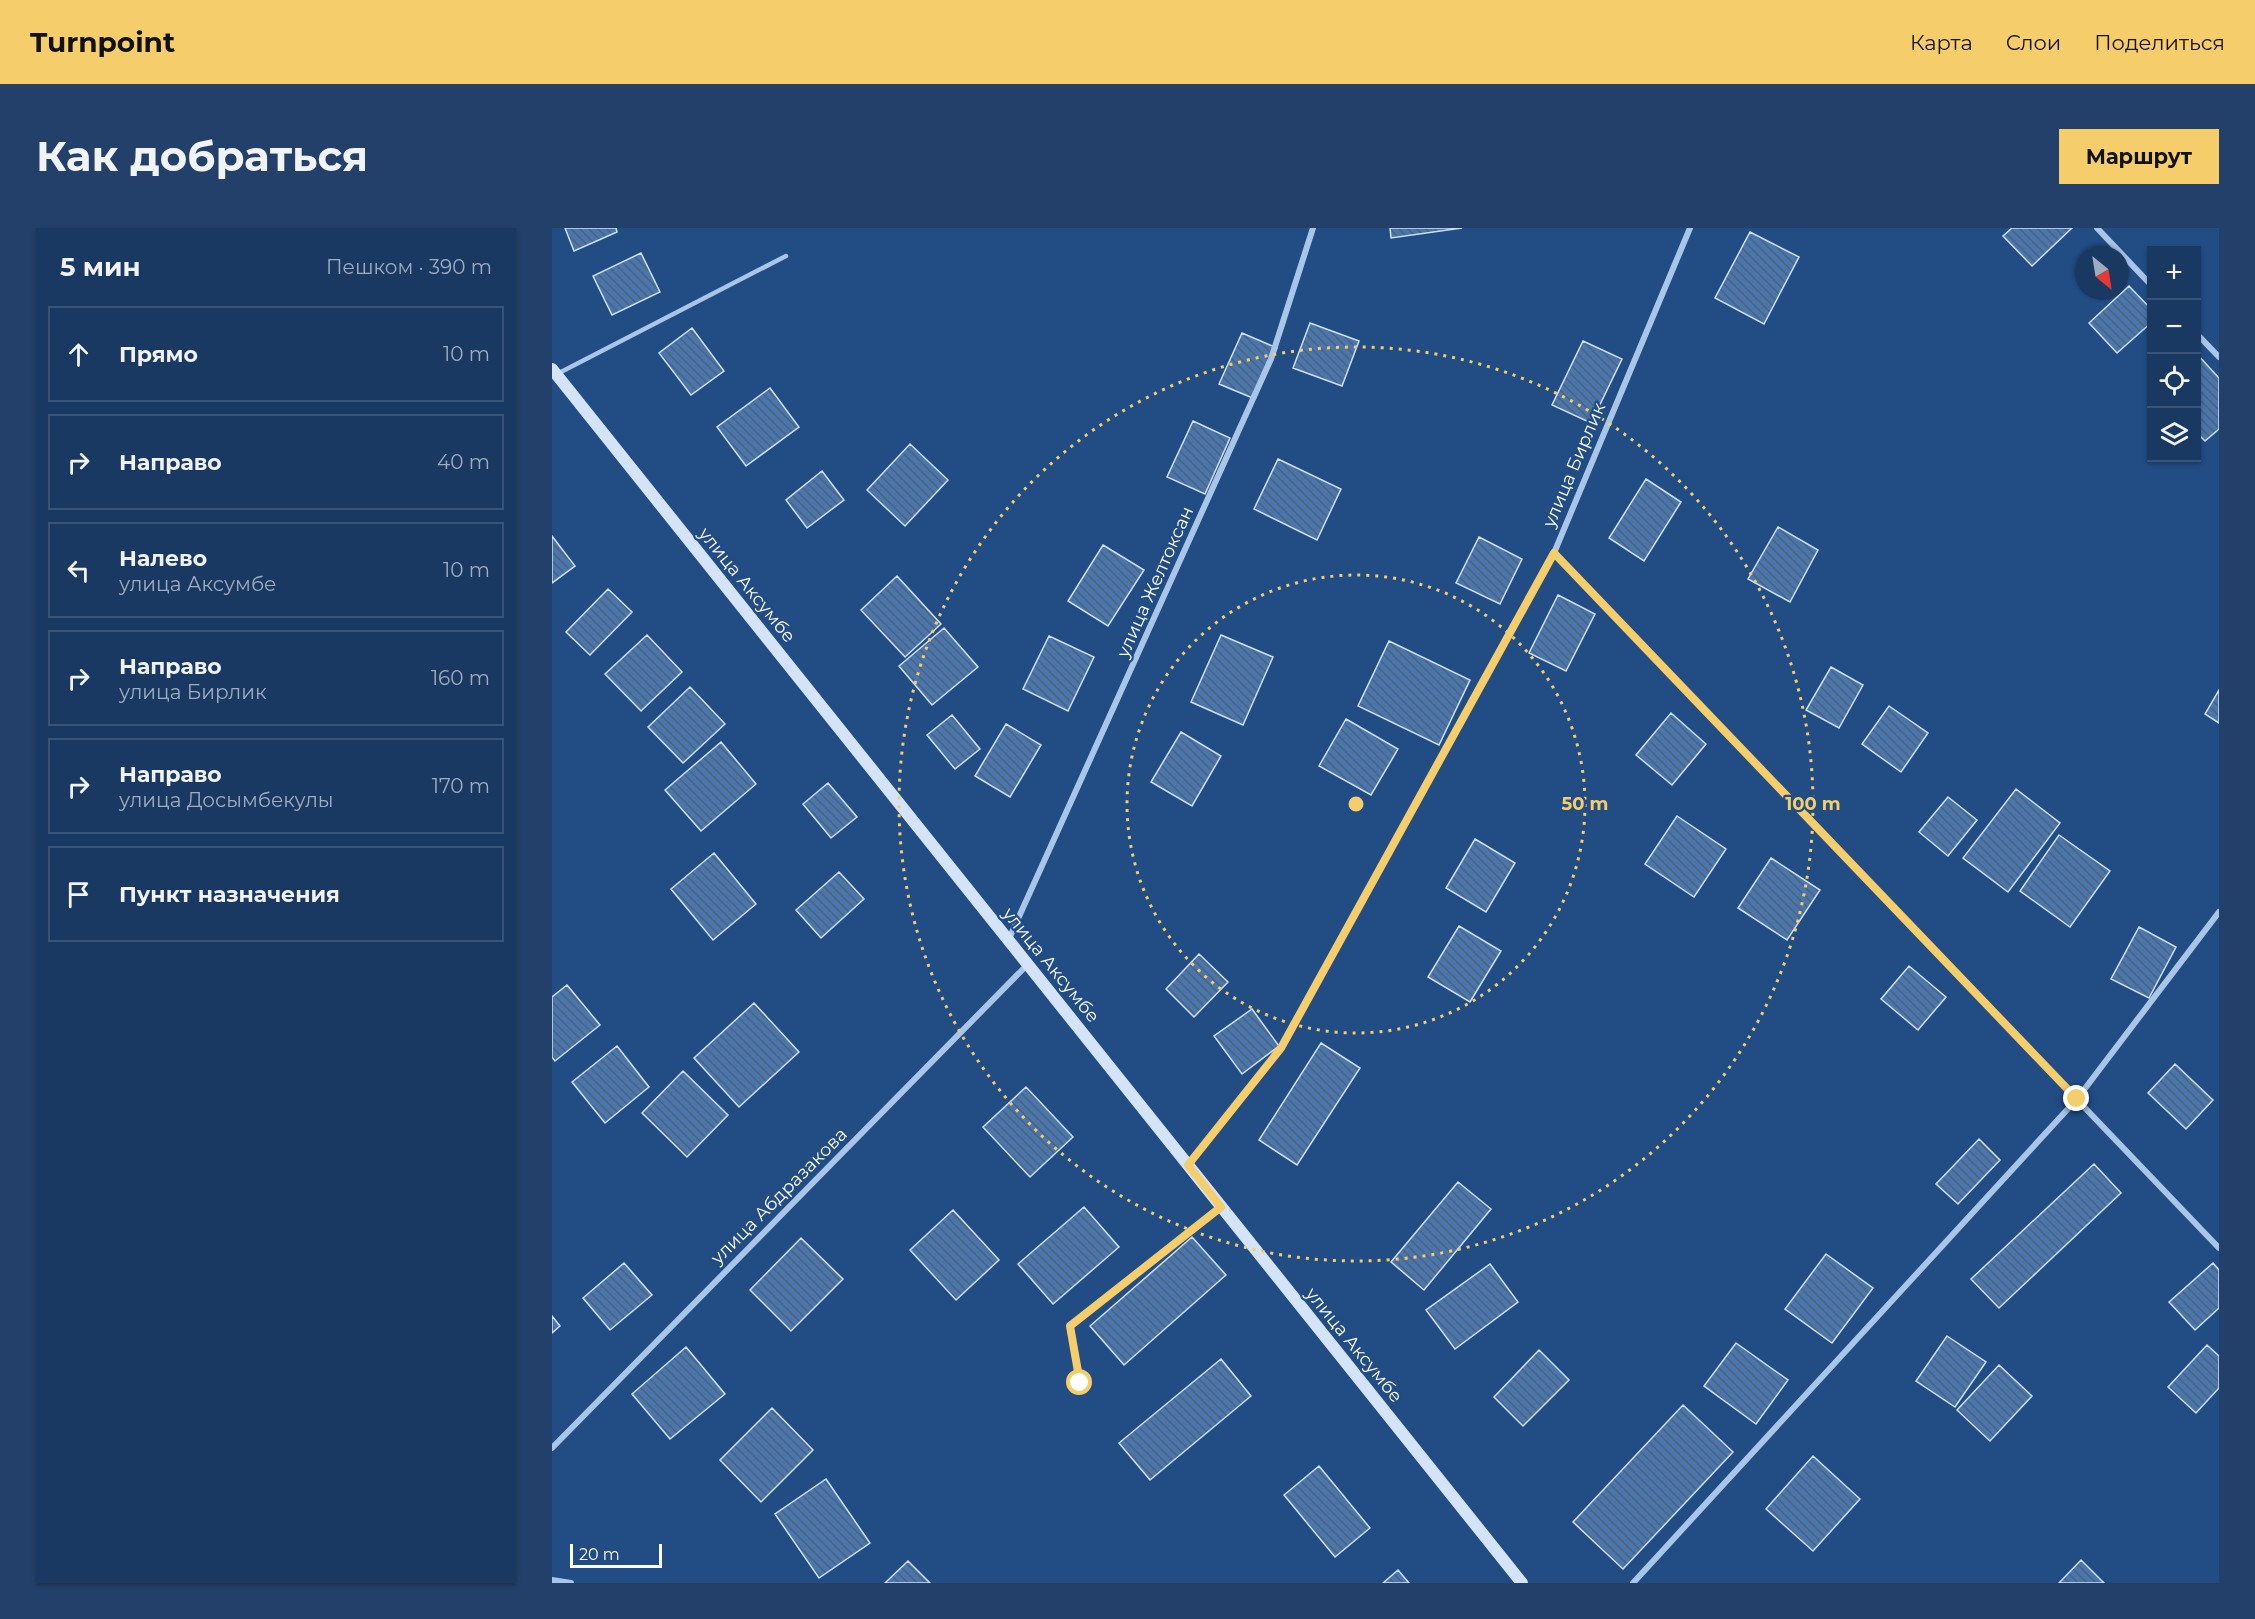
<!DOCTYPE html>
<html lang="ru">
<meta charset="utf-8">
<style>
:root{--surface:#193963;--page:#224069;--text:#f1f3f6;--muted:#9facbe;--line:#375378;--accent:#f5cd6b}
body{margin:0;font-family:Montserrat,sans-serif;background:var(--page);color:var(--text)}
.controls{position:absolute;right:18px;top:18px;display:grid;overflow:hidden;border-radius:0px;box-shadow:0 2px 4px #0004}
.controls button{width:54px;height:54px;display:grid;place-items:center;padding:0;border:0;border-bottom:2px solid var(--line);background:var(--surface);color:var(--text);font:30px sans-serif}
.compass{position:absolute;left:1523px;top:18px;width:54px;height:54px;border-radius:50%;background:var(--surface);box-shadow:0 2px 4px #0004;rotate:150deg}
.scale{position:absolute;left:18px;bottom:15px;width:92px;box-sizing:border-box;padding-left:6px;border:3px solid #fff;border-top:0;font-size:16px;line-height:21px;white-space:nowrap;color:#fff;-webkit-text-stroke:4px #214c84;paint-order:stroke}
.stop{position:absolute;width:18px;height:18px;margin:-14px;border:4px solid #f5cd6b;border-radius:50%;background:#fff}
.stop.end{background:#f5cd6b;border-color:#fff;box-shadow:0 2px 6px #0008}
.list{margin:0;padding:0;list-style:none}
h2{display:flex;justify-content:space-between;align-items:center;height:78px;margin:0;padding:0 24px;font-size:26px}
h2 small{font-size:20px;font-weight:400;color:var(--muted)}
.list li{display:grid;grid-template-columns:39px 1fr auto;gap:18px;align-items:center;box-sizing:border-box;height:96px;margin:0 12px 12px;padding:0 12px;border:2px solid var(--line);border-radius:0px}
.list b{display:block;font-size:22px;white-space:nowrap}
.list p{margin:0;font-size:20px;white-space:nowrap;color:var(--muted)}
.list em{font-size:20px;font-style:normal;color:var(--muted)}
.icon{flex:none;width:33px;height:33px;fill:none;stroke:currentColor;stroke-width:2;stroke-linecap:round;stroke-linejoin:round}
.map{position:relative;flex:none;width:1667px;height:1355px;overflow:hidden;border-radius:0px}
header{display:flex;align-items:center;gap:36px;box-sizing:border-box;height:84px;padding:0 30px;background:var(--accent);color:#111}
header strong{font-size:28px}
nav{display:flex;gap:33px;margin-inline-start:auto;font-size:21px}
.intro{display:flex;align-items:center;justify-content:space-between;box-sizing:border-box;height:144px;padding:0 36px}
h1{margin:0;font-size:42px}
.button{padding:15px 27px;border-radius:0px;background:var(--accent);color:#111;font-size:21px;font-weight:700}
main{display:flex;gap:36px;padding:0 36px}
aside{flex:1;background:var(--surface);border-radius:0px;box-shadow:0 2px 4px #0004}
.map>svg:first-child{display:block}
.building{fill:url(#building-back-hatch);stroke:#cee0f7;stroke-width:1.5}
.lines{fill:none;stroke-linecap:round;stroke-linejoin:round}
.lane{stroke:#a9c6e9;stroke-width:4.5}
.street{stroke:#a9c6e9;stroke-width:6}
.secondary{stroke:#d4e3f7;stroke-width:12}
.route{stroke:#f5cd6b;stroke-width:8}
.ring{fill:none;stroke:#f5cd6b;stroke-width:3;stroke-dasharray:3 6}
.labels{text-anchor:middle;stroke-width:4.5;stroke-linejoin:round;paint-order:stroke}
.street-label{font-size:18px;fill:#fff;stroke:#214c84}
.centre{fill:#f5cd6b;stroke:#214c84;stroke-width:3}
.ring-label{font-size:18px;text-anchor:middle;font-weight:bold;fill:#f5cd6b;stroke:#214c84;stroke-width:4.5;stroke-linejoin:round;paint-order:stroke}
</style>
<header>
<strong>Turnpoint</strong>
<nav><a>Карта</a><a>Слои</a><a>Поделиться</a></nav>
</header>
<div class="intro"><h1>Как добраться</h1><a class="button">Маршрут</a></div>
<main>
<aside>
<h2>5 мин<small>Пешком · 390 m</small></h2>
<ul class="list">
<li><svg class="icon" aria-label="ahead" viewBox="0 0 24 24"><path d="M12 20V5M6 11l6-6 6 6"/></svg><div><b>Прямо</b></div><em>10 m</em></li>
<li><svg class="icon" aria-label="right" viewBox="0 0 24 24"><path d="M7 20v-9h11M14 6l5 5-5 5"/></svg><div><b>Направо</b></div><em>40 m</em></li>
<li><svg class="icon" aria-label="left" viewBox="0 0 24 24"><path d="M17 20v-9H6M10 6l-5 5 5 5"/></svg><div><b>Налево</b><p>улица Аксумбе</p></div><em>10 m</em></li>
<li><svg class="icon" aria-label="right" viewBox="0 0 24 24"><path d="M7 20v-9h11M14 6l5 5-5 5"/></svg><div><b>Направо</b><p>улица Бирлик</p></div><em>160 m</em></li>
<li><svg class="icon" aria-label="right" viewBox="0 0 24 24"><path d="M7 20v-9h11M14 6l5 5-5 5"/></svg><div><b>Направо</b><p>улица Досымбекулы</p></div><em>170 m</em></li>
<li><svg class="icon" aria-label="arrive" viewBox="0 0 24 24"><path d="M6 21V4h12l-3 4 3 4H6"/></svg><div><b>Пункт назначения</b></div></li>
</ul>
</aside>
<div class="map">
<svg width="1667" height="1355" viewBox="0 0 1667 1355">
<defs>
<pattern id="building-back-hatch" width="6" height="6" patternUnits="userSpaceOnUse" patternTransform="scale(1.5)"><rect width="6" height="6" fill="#4a76ac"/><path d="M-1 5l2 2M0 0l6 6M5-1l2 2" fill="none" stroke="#4b617c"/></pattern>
</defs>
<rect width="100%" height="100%" fill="#214c84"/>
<!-- building -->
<path class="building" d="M13,0h51l1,4 -43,19z
M838,0h72l-71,10z
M1460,0h60l-40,38 -29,-30z
M1198,4l49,25 -35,67 -49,-26z
M89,25l19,39 -48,23 -19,-39z
M1577,58l23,24v12l-35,31 -28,-30z
M758,95l49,18 -17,45 -49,-18z
M140,100l32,43 -33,24 -32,-42z
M690,105l35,15 -22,51 -36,-15z
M1031,113l39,18 -31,64 -39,-18z
M1645,126l22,24v51l-14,12 -9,-9z
M218,160l29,39 -53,39 -29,-39z
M641,193l37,17 -25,56 -38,-17z
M358,216l38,36 -43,46 -38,-36z
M726,231l63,30 -24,51 -63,-31z
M270,243l22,29 -37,28 -21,-28z
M1094,251l35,23 -37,59 -35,-23z
M1226,299l40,23 -28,52 -42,-23z
M0,308l23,30 -23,17z
M927,309l43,22 -22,45 -44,-21z
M551,317l41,25 -36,56 -40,-25z
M345,348l44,48 -36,33 -44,-47z
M56,361l24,23 -42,43 -24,-23z
M1006,367l37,19 -29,57 -37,-18z
M392,400l34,39 -46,38 -33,-39z
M95,407l35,37 -41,39 -36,-37z
M669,407l52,22 -30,68 -52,-23z
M497,408l45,21 -26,54 -45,-22z
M837,413l81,39 -31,65 -81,-39z
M1279,439l32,18 -24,43 -33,-18z
M138,459l35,37 -42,39 -35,-36z
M1667,462v33l-14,-9z
M1337,478l39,27 -27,39 -39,-28z
M1119,485l35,31 -34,41 -36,-30z
M400,487l28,34 -25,20 -28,-34z
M794,491l52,30 -27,46 -52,-29z
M454,496l35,21 -31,52 -35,-21z
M629,504l40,24 -29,50 -41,-24z
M169,514l35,42 -55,47 -36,-41z
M276,555l29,34 -26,21 -28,-34z
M1464,561l44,34 -52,69 -45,-34z
M1396,569l29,23 -29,36 -29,-24z
M1125,588l49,33 -32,48 -49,-33z
M1507,607l51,36 -40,56 -50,-36z
M923,611l40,24 -29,49 -40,-24z
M162,625l42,51 -43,36 -42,-51z
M1219,630l49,32 -33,50 -49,-32z
M287,644l25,27 -43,39 -25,-28z
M907,698l42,25 -31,51 -42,-25z
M1587,699l37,20 -27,51 -38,-19z
M647,726l29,28 -34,35 -28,-28z
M1357,738l37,31 -28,33 -37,-31z
M15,757l33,40 -45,36 -3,-4v-60z
M202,775l45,49 -60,55 -45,-49z
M700,781l27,37 -37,28 -28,-38z
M769,815l39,25 -63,97 -38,-25z
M65,818l32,41 -44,36 -33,-41z
M1623,836l38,36 -27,29 -38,-36z
M131,843l45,44 -41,42 -45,-44z
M474,859l47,50 -43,40 -47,-50z
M1427,911l21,21 -42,44 -22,-20z
M1542,936l27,29 -122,115 -28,-29z
M906,954l33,27 -67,81 -33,-28z
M532,979l35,40 -66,57 -35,-40z
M401,982l46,50 -43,40 -46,-50z
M640,1009l34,38 -102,90 -34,-39z
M249,1010l42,41 -52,52 -41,-41z
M1274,1026l47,34 -41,55 -47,-34z
M72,1035l28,32 -42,35 -27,-32z
M1661,1035l6,7v38l-24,22 -26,-28z
M938,1036l28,38 -63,47 -29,-39z
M0,1088l8,10 -8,7z
M1395,1108l39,26 -31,45 -39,-26z
M1184,1115l52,37 -32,44 -52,-38z
M1655,1117l12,11v32l-23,25 -28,-26z
M134,1119l39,47 -55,45 -38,-45z
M987,1122l30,30 -46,46 -29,-29z
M669,1131l30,37 -101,84 -31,-37z
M1447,1137l33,31 -42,45 -33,-31z
M1131,1177l50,47 -110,117 -50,-47z
M220,1180l41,42 -52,52 -41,-42z
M1261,1228l47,43 -47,52 -47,-42z
M767,1238l51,62 -35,29 -51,-62z
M274,1251l44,64 -51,35 -44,-64z
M1529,1332l23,23h-45z
M356,1333l22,22h-45z
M846,1342l11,13h-26z"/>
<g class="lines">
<!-- lane -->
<path class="lane" d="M7,145l227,-117
M528,1155l-10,-57 151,-119"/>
<!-- street -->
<path class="street" d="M1545,0l55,58
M1644,105l23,24
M1002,325l665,695
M456,713l263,-582 42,-131
M636,937l93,-117 273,-495 136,-325
M0,1220l475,-483
M0,1352l19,3
M1081,1355l444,-484 142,-187"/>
<!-- secondary -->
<path class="secondary" d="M0,141l970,1214"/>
</g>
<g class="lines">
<!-- route -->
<path class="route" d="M528,1155l-10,-57 151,-119 -33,-42 93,-117 273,-495 523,546"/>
</g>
<!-- distance rings -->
<g class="ring">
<circle cx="804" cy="576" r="229"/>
<circle cx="804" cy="576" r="457"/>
</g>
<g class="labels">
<!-- street labels -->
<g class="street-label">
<text transform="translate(1022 237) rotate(-67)" y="6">улица Бирлик</text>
<text transform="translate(603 354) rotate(-66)" y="6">улица Желтоксан</text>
<text transform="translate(195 357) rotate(51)" y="6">улица Аксумбе</text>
<text transform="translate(499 737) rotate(51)" y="6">улица Аксумбе</text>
<text transform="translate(227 968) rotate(-45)" y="6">улица Абдразакова</text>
<text transform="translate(802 1117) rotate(51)" y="6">улица Аксумбе</text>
</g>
</g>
<circle cx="804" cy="576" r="9" class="centre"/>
<g class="ring-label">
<text x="1033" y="582">50 m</text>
<text x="1261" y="582">100 m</text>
</g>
</svg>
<div class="controls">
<button>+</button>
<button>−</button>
<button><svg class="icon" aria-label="locate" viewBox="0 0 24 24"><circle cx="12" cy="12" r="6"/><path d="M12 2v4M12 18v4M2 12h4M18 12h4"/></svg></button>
<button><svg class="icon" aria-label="layers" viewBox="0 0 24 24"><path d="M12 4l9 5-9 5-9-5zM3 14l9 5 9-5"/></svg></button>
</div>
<svg class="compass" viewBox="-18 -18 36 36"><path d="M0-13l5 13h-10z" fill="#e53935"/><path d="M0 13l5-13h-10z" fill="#9facbe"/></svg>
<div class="scale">20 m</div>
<div class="stop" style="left:528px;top:1155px"></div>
<div class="stop end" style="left:1525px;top:871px"></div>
</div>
</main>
